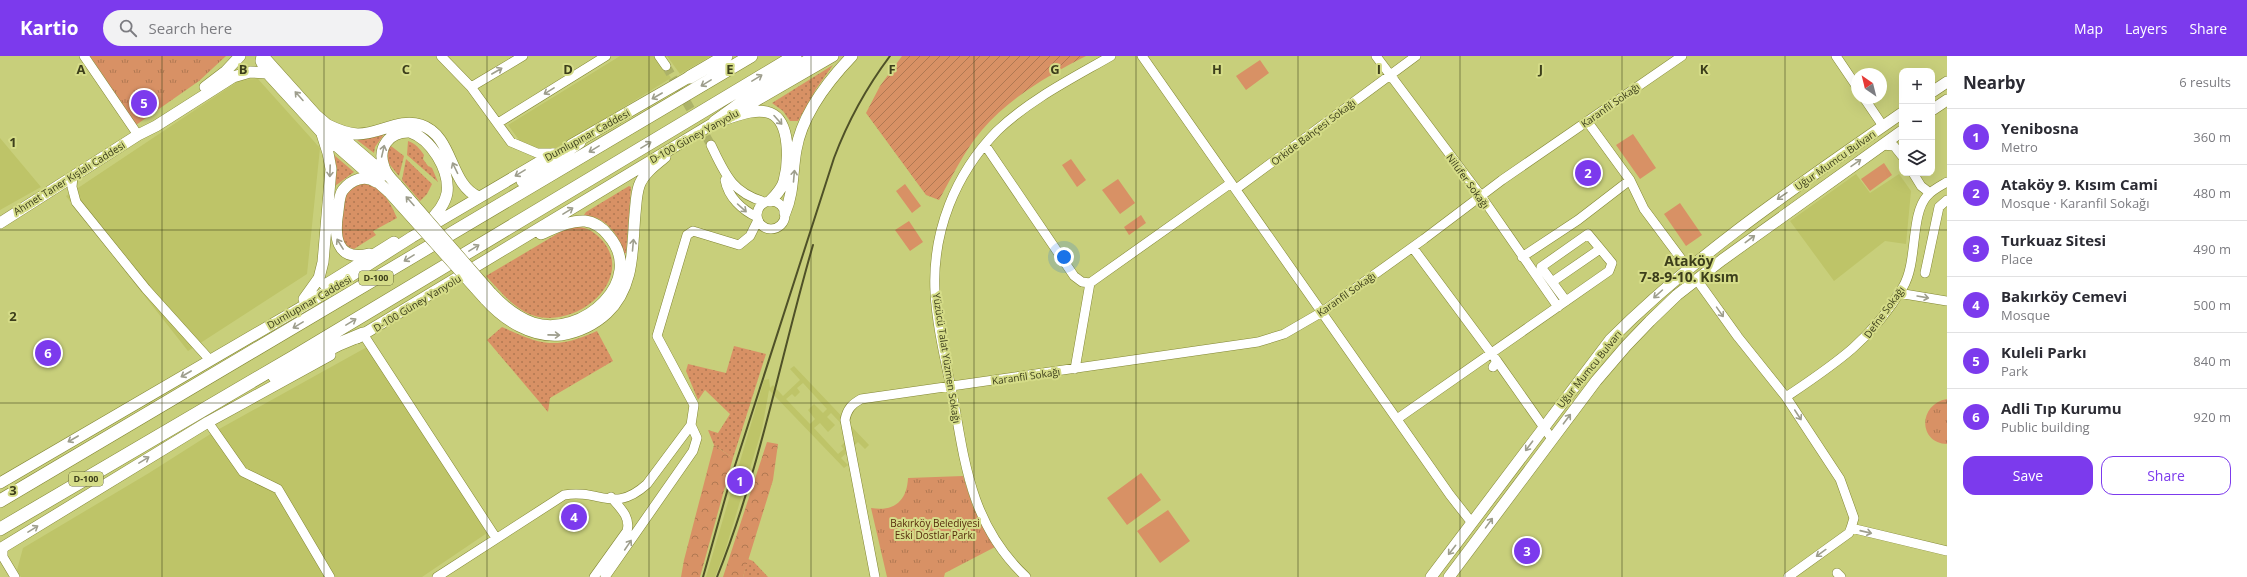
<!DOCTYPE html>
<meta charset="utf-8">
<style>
:root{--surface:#fff;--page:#f2f2f3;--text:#2b2b33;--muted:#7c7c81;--line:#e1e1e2;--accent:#7c3aed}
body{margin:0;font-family:"Open Sans",sans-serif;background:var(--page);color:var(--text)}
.controls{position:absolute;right:12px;top:12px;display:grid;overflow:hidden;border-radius:8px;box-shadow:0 4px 16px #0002}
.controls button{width:36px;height:36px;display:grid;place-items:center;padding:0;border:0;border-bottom:1px solid var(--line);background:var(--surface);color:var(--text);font:20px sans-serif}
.compass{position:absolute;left:1851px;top:12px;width:36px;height:36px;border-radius:50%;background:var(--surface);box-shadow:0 4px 16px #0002;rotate:325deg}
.you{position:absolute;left:1064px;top:201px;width:14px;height:14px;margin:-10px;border:3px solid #fff;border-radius:50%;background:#1a73e8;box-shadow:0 0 0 6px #1a73e833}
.badge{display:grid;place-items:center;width:26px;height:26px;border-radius:50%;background:var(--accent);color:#fff;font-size:13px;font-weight:700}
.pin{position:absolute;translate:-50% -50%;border:2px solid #fff;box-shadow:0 1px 4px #0006}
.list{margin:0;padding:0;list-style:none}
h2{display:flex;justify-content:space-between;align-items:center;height:52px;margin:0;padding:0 16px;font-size:17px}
h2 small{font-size:13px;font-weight:400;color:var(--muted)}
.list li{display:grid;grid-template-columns:26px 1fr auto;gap:12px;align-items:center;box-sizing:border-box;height:56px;padding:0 16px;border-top:1px solid var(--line)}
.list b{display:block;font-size:15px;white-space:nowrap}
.list p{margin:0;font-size:13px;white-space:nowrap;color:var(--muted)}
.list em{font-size:13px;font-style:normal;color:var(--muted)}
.actions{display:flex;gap:8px;padding:12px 16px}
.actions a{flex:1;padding:9px 0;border:1px solid var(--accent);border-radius:12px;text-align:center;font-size:14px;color:var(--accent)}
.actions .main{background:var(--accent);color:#fff}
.icon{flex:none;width:22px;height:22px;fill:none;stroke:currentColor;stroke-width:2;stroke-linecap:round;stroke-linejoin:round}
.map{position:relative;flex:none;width:1947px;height:521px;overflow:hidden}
header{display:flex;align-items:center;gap:24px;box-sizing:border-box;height:56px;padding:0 20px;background:var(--accent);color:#fff}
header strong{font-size:19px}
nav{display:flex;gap:22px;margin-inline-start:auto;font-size:14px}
.search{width:280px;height:36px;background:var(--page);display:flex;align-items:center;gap:10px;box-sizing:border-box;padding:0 14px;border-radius:22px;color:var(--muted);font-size:15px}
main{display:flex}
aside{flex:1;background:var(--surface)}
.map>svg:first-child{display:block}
.built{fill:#bec468;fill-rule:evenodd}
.grass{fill:url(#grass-dots)}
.forest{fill:url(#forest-crowns)}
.park{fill:url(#park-tufts)}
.garden{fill:url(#garden-furrows)}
.pitch{fill:#d89165}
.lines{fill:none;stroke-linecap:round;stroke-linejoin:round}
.minor-tunnel{stroke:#acb268;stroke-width:9;stroke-dasharray:9 4.5;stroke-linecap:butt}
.minor-casing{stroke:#828633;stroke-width:10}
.major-casing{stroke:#828633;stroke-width:12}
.highway-casing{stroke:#828633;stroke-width:14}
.minor{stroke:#fff;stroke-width:9}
.major{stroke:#fff;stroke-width:11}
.highway{stroke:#fff;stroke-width:13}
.rail{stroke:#4f5128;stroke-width:2}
.major-bridge-casing{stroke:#828633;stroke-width:12;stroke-linecap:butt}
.major-bridge{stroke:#fff;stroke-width:11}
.oneway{stroke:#9e9e8d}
.grid{fill:none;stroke:#3c3e1b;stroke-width:1;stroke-opacity:0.55}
.labels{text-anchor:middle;stroke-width:4;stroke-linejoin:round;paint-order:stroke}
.shield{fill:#d5dc88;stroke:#6a6d3c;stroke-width:1}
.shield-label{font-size:9px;font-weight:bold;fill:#3c3e1b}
.street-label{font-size:10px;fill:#3c3e1b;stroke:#d5dc88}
.park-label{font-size:10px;fill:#562b0b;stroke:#d5dc88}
.district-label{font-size:14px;font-weight:bold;fill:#3c3e1b;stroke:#d5dc88}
.grid-label{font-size:13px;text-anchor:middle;font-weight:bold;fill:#3c3e1b;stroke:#d5dc88;stroke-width:4;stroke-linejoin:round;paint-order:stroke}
</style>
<header>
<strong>Kartio</strong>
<div class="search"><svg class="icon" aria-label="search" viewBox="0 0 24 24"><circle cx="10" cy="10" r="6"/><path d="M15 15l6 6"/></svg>Search here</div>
<nav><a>Map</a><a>Layers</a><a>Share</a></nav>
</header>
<main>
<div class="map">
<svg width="1947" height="521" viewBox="0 0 1947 521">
<defs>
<pattern id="grass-dots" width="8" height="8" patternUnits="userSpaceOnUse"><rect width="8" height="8" fill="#d89165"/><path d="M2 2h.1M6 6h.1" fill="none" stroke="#b07852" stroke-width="1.8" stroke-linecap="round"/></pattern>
<pattern id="forest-crowns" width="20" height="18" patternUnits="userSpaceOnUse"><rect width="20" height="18" fill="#d89165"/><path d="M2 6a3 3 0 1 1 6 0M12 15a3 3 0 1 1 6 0" fill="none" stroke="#b07852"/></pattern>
<pattern id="park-tufts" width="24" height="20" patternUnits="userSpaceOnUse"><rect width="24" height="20" fill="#d89165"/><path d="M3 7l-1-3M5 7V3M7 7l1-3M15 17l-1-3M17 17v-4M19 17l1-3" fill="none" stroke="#b07852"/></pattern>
<pattern id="garden-furrows" width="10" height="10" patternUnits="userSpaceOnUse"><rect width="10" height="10" fill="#d89165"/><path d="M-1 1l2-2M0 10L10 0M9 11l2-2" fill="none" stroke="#b07852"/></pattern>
</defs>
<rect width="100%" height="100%" fill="#c8cf7b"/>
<!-- built -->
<path class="built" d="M620,0h36l15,22 -117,72 -14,-1 -21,-9 -11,-15z
M667,0h44l-31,18z
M258,23l62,69 -13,126 -119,77 -122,-155 174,-116z
M0,82l41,49 -41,23z
M1856,118l14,19 29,-19 12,17 -5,53 -21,-3 -51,40 -44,-60z
M367,291l120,186 -65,44h-401l-4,-7 6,-22 126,-75 63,-40z
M794,310l75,79 -4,4 -7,-7 -17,16 7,7 -4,3 -75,-78 -7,39 -37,122 -10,26h-9l58,-197 5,-1 1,9 3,-3 10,11 17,-16 -10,-11zM803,327l24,26 -4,4 -9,-9 -6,6 7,9 -5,5 -24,-25 6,-5 3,3 5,-5 -3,-4zM831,357l24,25 -6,6 -2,-3 -4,3 -2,2 3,3 -6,5 -24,-26 6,-5 8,9 7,-7 -8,-8z"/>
<!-- grass -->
<path class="grass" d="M833,9l-17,24 -18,32h-8l-7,-10 -11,-8z
M385,77l-10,14 -1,6 -17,-13z
M408,85c7,2 12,8 16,14l-1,4 5,7 4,2 6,14 -31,-27z
M391,90l13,10 -5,20 -13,-16 1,-10z
M334,99l20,17 -19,14 2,-18z
M406,103l26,25 -5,10 -7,7 -18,-21z
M359,128c21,-2 31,18 38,34l-24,13 3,4 -22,14c-4,-1 -8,-3 -10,-7 -5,-7 -1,-41 3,-49 2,-5 8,-6 12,-9z
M629,130l2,1 -5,66h-2c-5,-15 -12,-28 -27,-35 -4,-2 -9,-1 -13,-3l2,-3z
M576,171c9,0 15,3 22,9 42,39 -18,93 -63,80 -20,-6 -35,-25 -49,-40l76,-45z
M502,271c41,18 52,23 95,4l16,30 -63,37 -2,14 -61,-72z
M734,290l32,8 -33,104 -19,-13 -6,-15 10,3 12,-19 -25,-24 -7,10 -12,-29 2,-7 38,9z
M748,503l5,2 15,16h-25z"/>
<!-- forest -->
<path class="forest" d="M767,386l11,2 -5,36 -30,97h-20z
M714,389l19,13 -33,119h-19l3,-17z"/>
<!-- park -->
<path class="park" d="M90,0h136l-27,25 -63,44z
M1947,343v45c-29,-1 -29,-40 0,-45z
M963,420l10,31 22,40 -50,26 -1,4h-57l-16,-69c23,4 36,-7 37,-30z"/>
<!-- garden -->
<path class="garden" d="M902,0h184c-37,19 -77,42 -104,74 -18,21 -30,47 -43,70l-13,-5 -60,-82 14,-27z"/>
<!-- pitch -->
<path class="pitch" d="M1260,4l9,13 -23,17 -10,-14z
M1633,78l23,34 -16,11 -24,-34z
M1071,103l15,21 -9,7 -15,-22z
M1884,107l8,12 -22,16 -9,-12z
M1118,123l17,24 -15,11 -18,-24z
M905,128l16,22 -9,7 -16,-22z
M1680,147l22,32 -16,11 -22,-32z
M1141,159l5,8 -17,12 -5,-8z
M909,165l14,21 -13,9 -15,-21z
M1141,417l20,27 -34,25 -20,-27z
M1168,454l22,31 -30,22 -23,-32z"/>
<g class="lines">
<!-- minor-tunnel -->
<path class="minor-tunnel" d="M666,10l45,79"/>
<defs>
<path id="minor" d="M84,0l54,79
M441,0l30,31 40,55 26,11h18
M659,0l7,10
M1142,0l308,439 22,28
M1376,0l105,140 77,111
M1836,0l21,31
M471,31l52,-31
M1864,42l19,28
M1587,65l43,59 14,29 44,59
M498,67l108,-67
M711,89c14,29 21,48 54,57
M985,89l89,131 8,6 8,1 141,-100
M1882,89l12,1 8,10
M1913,117l8,13 9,7
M73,120l-1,11 4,15 70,87 64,71
M725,124c3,17 17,30 32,37
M1236,133l180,-133
M757 159a14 14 0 1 1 28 0a14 14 0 1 1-28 0Z
M1413,192l84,113
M1522,201l56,-37 52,-40
M1925,217l14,-66 8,-7
M1697,224l41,57 48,60 54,82 14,39 -3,10 96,23
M1552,226l48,-33
M1898,237l49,8
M363,278l133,204
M1493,311l4,-6 55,78
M1075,313l15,-86
M1786,341c49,-33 86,-57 117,-110 15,-25 7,-72 24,-91 5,-6 13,-10 20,-14
M1397,363l212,-148 3,-8 -24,-29 -47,33 25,34
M208,366l35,50 35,17 52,88
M3,491v10l12,20
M1837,517l4,4
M437,521l127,-82c37,-6 50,19 83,-11l44,-59
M594,521l33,-46c4,-14 -7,-23 -16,-34
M605,521l88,-126 4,-13 -6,-13 3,-20 -37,-69 30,-101 6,-4 46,14 11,-9 8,-16
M875,521l-30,-157c2,-11 7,-16 16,-21l397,-57 26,-8 38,-22 102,-73 78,-59 180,-124
M1026,521c-51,-48 -60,-104 -71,-169 -7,-38 -18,-77 -20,-116 -3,-60 20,-118 62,-161 32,-31 76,-53 114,-75
M1788,521l61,-44 2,-5"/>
<path id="major" d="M262,0l-1,5 6,12 55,60 67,59
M263,0l53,59 70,60
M205,31l21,-16 14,-15
M1932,36l15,-10
M745,51l88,-51
M1932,54l15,-10
M719,65c15,-4 36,-14 51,-8 21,8 19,50 14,68 -2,8 -8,14 -14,20
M326,68c10,5 21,10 32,10 22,0 41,-16 63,-9 33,11 28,60 58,72
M571,89l125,-72
M397,129c-5,-5 -11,-11 -13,-18 -7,-19 5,-36 26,-35 21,7 40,38 37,61 -2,12 -11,22 -20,30
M785,157c9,-21 7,-41 11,-63 6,-35 32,-69 56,-94
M0,167l138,-88 18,-9 77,-49 17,-5 17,1
M369,198c-34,8 -35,-19 -31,-43 1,-7 1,-16 5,-21 8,-10 22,-16 33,-8
M325,229l69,-43
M491,237c12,13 25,24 42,30 49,16 115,-43 75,-88 -5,-7 -14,-13 -23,-14 -15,-1 -30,7 -44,13
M304,243l15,-21 4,-16 8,-93 -3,-16 -6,-19
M485,243c19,21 46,39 76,36 18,-3 33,-10 46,-22 28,-26 25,-65 28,-99 1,-9 1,-19 4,-28 4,-12 16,-21 26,-29
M357,282l365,-220
M0,427l307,-179 105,-67 141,-83
M0,493l208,-127 122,-67
M1431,521l179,-237c88,-88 190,-156 292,-227
M1449,521l147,-196 30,-35 24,-25 27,-26 45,-35 180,-129"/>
<path id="highway" d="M690,21l36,-21
M715,66l42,-30 59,-36
M523,125l56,-39
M275,321l64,-33 24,-10
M0,445l751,-445
M0,473l295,-173 500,-300"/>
</defs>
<!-- minor casing -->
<use href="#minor" class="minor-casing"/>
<!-- major casing -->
<use href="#major" class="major-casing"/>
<!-- highway casing -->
<use href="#highway" class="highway-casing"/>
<!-- minor -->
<use href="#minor" class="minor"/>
<!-- major -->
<use href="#major" class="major"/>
<!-- highway -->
<use href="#highway" class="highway"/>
<!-- rail -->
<path class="rail" d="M703,521l27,-96 104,-323c14,-37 32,-70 56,-102
M717,521c43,-107 64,-222 96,-332"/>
<defs>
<path id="major-bridge" d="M397,129l94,108
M389,136l96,107"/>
</defs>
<!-- major-bridge casing -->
<use href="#major-bridge" class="major-bridge-casing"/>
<!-- major-bridge -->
<use href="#major-bridge" class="major-bridge"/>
</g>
<!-- one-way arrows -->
<defs><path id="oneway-shaft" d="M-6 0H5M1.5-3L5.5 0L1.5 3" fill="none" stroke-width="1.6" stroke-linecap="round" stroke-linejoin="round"/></defs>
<g class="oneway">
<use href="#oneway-shaft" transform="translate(497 15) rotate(-30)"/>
<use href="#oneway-shaft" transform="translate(757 22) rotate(-31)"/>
<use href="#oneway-shaft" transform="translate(706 27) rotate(149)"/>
<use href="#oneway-shaft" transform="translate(549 35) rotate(148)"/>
<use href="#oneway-shaft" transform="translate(299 40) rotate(-132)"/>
<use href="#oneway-shaft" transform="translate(657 40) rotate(150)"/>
<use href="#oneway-shaft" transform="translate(778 64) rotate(48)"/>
<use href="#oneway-shaft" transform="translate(646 89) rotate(-31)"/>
<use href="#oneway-shaft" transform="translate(594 93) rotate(149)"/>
<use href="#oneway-shaft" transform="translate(383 95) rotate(-77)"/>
<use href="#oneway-shaft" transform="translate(1856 107) rotate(-35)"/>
<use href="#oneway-shaft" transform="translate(455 112) rotate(-116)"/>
<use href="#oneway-shaft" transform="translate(330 115) rotate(92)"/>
<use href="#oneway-shaft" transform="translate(520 117) rotate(149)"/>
<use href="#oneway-shaft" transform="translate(794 120) rotate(-85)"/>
<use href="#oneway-shaft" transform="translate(1782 140) rotate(145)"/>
<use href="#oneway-shaft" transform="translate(410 145) rotate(-132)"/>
<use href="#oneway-shaft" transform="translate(742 152) rotate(42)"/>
<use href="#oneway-shaft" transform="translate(568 155) rotate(-32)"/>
<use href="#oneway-shaft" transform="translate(1750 183) rotate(-37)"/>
<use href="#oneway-shaft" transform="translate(340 188) rotate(-122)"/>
<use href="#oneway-shaft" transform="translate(633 189) rotate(-85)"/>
<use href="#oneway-shaft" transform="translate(474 192) rotate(-31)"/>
<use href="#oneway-shaft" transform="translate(409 202) rotate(148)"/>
<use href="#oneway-shaft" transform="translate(1658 238) rotate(138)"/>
<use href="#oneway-shaft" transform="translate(1923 241) rotate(10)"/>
<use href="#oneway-shaft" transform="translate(1720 256) rotate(55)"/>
<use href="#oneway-shaft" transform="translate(351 266) rotate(-31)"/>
<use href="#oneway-shaft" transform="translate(298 269) rotate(149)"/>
<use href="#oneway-shaft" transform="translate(554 279) rotate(1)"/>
<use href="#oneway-shaft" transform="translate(186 318) rotate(150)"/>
<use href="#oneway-shaft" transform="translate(1798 359) rotate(57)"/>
<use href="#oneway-shaft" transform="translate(1567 363) rotate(-53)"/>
<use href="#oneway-shaft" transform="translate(73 383) rotate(150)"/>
<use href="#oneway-shaft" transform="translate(1529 390) rotate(127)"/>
<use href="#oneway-shaft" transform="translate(144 404) rotate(-31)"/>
<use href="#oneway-shaft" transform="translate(1489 467) rotate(-54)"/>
<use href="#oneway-shaft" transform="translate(33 473) rotate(-32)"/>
<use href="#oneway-shaft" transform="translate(1866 476) rotate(13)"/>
<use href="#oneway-shaft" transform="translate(628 489) rotate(-56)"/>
<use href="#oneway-shaft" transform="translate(1452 494) rotate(128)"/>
<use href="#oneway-shaft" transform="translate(1821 497) rotate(144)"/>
</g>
<!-- grid -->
<path class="grid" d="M162,0v521M324,0v521M487,0v521M649,0v521M811,0v521M974,0v521M1136,0v521M1298,0v521M1460,0v521M1622,0v521M1785,0v521M0,174h1947M0,347h1947"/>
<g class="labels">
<!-- shield labels -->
<g class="shield">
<rect x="359" y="215" width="34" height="14" rx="3"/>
<rect x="69" y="416" width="34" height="14" rx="3"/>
</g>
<g class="shield-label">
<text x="376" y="225">D-100</text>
<text x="86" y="426">D-100</text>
</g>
<!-- street labels -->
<g class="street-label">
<text transform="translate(1610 49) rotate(-35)" y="4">Karanfil Sokağı</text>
<text transform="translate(1313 76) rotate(-37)" y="4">Orkide Bahçesi Sokağı</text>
<text transform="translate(587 79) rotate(-29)" y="4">Dumlupınar Caddesi</text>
<text transform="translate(694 80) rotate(-29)" y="4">D-100 Güney Yanyolu</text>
<text transform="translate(1835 104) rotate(-35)" y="4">Uğur Mumcu Bulvarı</text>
<text transform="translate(69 122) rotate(-32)" y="4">Ahmet Taner Kışlalı Caddesi</text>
<text transform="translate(1468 125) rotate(54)" y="4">Nilüfer Sokağı</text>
<text transform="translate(1346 238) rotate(-35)" y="4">Karanfil Sokağı</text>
<text transform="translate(309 246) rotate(-30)" y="4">Dumlupınar Caddesi</text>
<text transform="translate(417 247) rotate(-31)" y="4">D-100 Güney Yanyolu</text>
<text transform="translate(1884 256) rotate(-54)" y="4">Defne Sokağı</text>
<text transform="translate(947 302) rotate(81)" y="4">Yüzücü Talat Yüzmen Sokağı</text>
<text transform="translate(1589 313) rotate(-51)" y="4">Uğur Mumcu Bulvarı</text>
<text transform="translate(1026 320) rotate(-8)" y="4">Karanfil Sokağı</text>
</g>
<!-- park labels -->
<g class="park-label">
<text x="935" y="471">Bakırköy Belediyesi<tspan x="935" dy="12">Eski Dostlar Parkı</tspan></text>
</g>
<!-- district labels -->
<g class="district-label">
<text x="1689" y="210">Ataköy<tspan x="1689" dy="16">7-8-9-10. Kısım</tspan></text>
</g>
</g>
<g class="grid-label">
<text x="81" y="18">A</text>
<text x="243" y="18">B</text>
<text x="406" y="18">C</text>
<text x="568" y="18">D</text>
<text x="730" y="18">E</text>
<text x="892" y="18">F</text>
<text x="1055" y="18">G</text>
<text x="1217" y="18">H</text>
<text x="1379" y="18">I</text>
<text x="1541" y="18">J</text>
<text x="1704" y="18">K</text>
<text x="13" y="91">1</text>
<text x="13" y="265">2</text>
<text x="13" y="439">3</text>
</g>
</svg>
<div class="controls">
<button>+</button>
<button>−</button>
<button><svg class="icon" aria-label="layers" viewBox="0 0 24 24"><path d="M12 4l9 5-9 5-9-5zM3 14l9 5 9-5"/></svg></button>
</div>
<svg class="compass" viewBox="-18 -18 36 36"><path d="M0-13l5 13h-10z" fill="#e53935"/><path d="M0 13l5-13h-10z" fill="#7c7c81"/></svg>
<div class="you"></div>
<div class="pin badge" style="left:740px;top:425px">1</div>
<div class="pin badge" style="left:1588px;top:117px">2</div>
<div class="pin badge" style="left:1527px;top:495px">3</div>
<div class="pin badge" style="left:574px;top:461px">4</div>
<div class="pin badge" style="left:144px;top:47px">5</div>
<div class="pin badge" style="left:48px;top:297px">6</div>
</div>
<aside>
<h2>Nearby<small>6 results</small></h2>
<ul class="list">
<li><span class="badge">1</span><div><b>Yenibosna</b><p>Metro</p></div><em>360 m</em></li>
<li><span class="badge">2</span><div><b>Ataköy 9. Kısım Cami</b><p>Mosque · Karanfil Sokağı</p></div><em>480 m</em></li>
<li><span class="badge">3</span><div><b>Turkuaz Sitesi</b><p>Place</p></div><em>490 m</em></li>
<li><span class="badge">4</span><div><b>Bakırköy Cemevi</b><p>Mosque</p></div><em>500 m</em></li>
<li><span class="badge">5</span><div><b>Kuleli Parkı</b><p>Park</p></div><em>840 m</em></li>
<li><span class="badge">6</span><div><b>Adli Tıp Kurumu</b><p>Public building</p></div><em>920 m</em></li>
</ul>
<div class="actions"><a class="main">Save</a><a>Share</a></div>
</aside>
</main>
